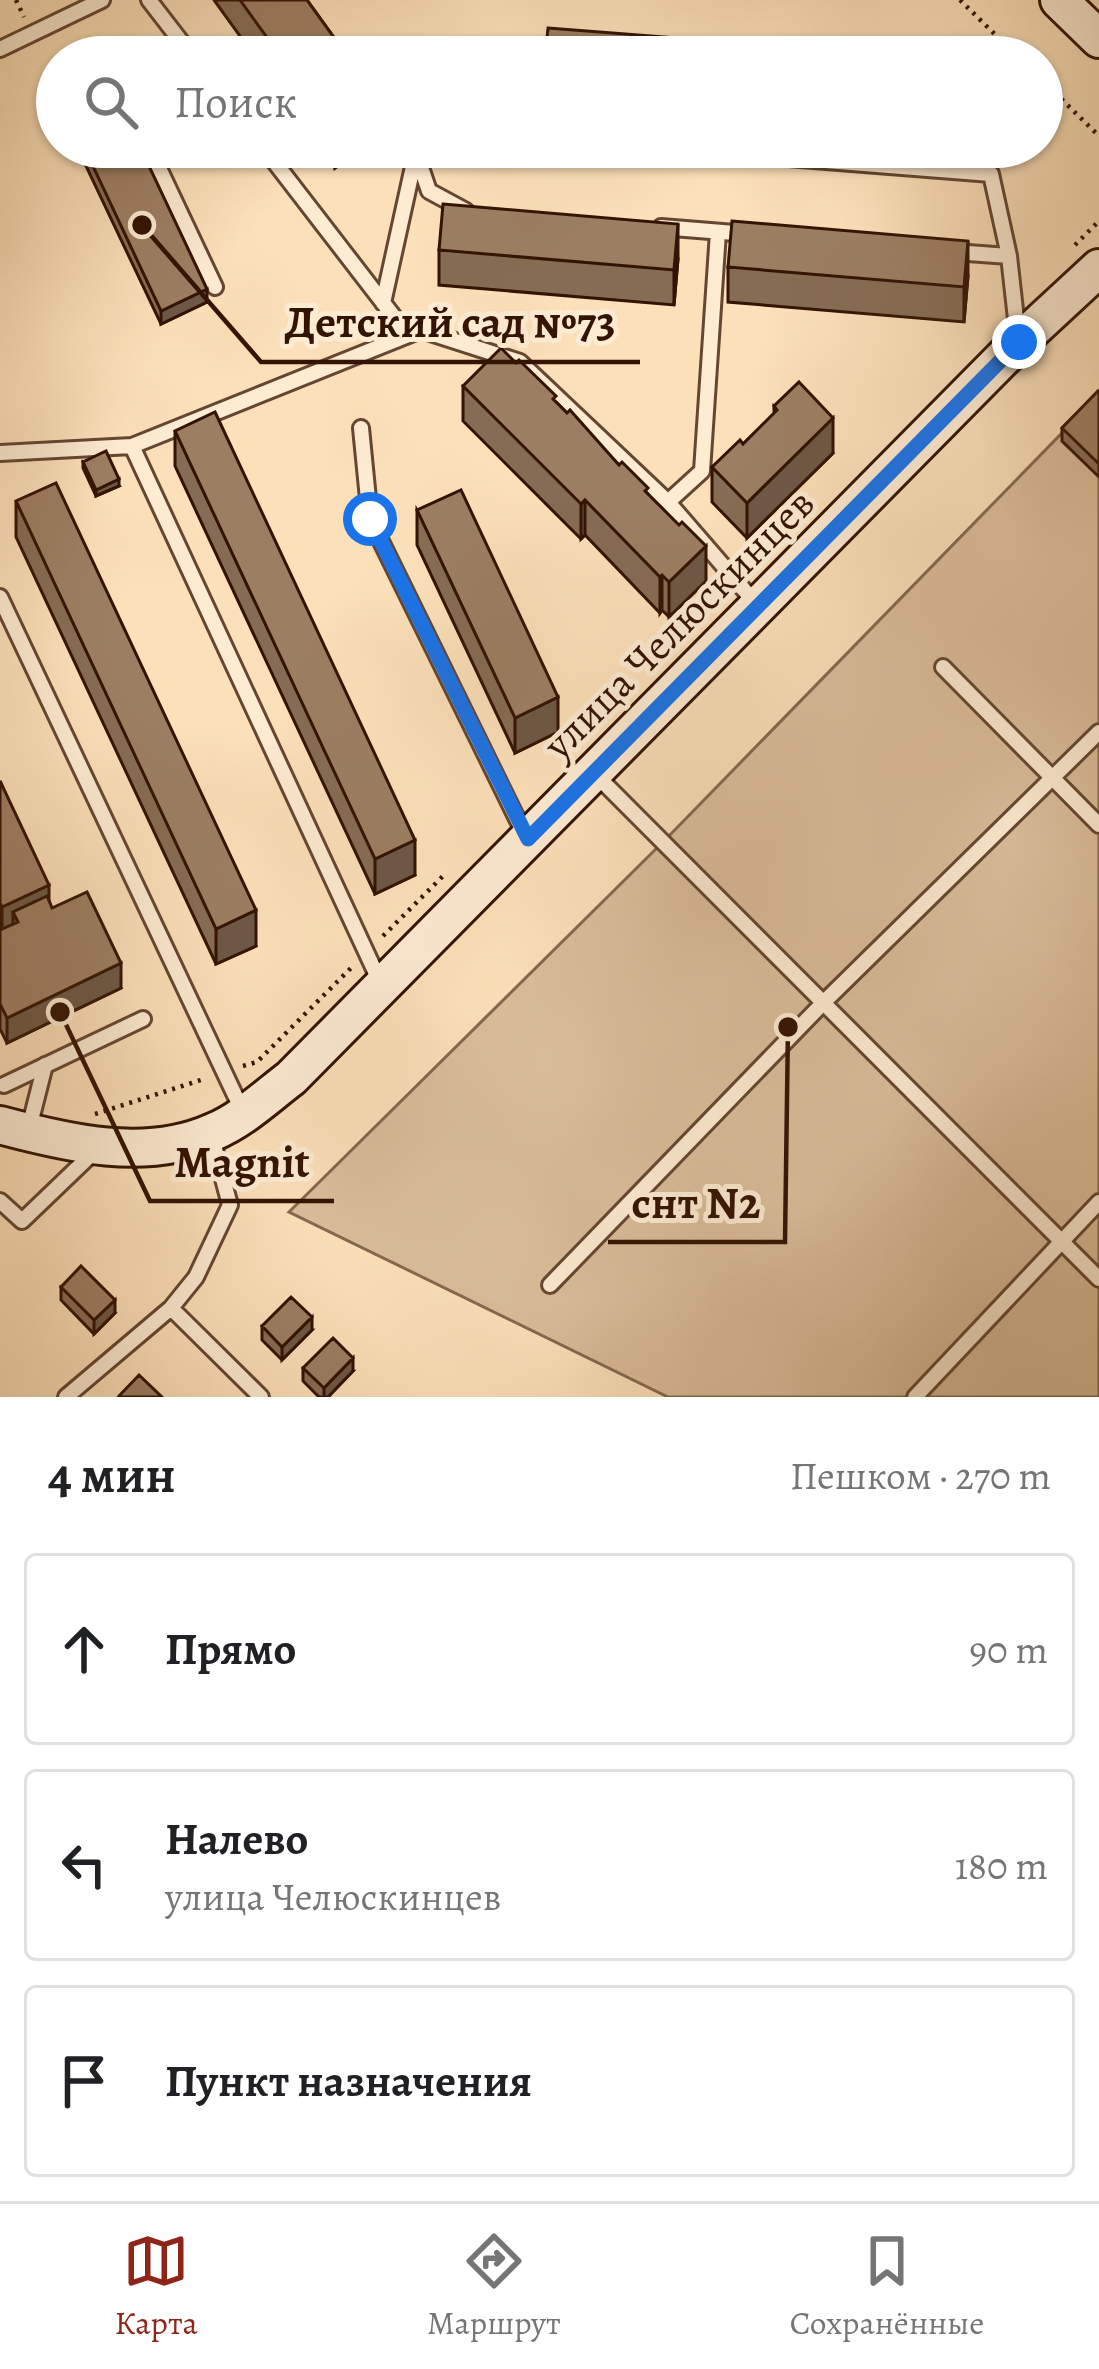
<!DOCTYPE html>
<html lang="ru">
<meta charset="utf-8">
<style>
:root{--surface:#fff;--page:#f6f6f6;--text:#202124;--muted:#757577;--line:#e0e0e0;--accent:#8f2418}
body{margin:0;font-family:Alegreya,serif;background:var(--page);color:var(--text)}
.stop{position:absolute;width:36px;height:36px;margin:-27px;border:9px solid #1a73e8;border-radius:50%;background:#fff}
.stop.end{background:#1a73e8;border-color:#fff;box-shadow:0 3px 12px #0008}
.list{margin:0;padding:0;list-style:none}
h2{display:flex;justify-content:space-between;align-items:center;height:156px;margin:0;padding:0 48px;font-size:51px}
h2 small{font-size:39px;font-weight:400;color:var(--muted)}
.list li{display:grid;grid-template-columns:78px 1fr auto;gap:36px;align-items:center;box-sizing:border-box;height:192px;margin:0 24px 24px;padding:0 24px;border:3px solid var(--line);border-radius:12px}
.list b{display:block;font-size:45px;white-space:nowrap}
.list p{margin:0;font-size:39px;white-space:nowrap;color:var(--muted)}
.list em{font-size:39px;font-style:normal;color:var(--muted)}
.icon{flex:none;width:66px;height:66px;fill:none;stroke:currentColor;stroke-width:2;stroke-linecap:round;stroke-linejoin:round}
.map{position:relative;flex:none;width:1099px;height:1397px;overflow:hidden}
.search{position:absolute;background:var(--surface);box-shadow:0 3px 9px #0004;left:36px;right:36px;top:36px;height:132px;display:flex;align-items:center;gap:30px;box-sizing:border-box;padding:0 42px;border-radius:66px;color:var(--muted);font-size:45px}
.sheet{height:804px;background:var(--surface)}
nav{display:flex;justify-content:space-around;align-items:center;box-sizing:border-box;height:168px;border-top:3px solid var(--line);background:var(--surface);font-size:33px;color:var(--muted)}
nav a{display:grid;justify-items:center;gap:6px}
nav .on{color:var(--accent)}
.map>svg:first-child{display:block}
.green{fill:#dabd9a;stroke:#86684e;stroke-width:3}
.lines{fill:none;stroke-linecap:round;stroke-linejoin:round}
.lane-casing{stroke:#654630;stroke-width:20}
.secondary-casing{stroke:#331303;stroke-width:42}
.path{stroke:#331303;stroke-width:4.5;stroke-dasharray:3 6;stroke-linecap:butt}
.lane{stroke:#fdebd2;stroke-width:14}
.secondary{stroke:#fdebd2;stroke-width:36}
.wall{fill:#866c54;stroke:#331303;stroke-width:3}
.shaded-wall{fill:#6d5845;stroke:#331303;stroke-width:3}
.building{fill:#9c7e62;stroke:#331303;stroke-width:3}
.route{stroke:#1a73e8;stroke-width:15}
.labels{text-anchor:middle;stroke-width:10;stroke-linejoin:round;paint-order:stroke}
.street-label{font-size:42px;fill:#331303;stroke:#fdebd2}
.leader{fill:none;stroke:#331303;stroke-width:4.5}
.callout-dot{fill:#331303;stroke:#fdebd2;stroke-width:4.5}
.callout-label{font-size:45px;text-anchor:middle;font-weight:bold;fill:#331303;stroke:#fdebd2;stroke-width:10;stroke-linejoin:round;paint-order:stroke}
</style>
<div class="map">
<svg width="1099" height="1397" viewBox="0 0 1099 1397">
<rect width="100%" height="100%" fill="#fce0b9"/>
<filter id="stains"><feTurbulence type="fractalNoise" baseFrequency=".00167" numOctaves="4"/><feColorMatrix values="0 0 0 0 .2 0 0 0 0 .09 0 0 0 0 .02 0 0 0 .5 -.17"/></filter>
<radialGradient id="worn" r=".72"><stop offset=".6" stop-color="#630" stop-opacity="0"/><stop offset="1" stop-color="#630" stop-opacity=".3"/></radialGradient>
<!-- green -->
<path class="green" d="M1099,395v1002h-431l-379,-185 375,-371z"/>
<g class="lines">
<defs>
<path id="lane" d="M149,0l44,57
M0,49l102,-49
M149,147l66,140
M263,147l145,188
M648,147l343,27 18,82 9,81
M661,227l86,7
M954,252l55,4
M383,303l33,-150 13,38 37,20
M361,428l9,91 155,316
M132,446l248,536
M0,453l132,-7 289,-116 99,32 148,140 90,104
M668,502l34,-31 16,-239
M0,597l242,513
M943,667l156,158
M597,776l502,503
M4,1085l139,-66
M29,1128l16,-63
M0,1201l22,20 74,-71
M550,1285l274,-283 275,-270
M171,1308l90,89
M66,1397l105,-89 25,-31 34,-72 -19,-71
M915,1397l184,-195"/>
<path id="secondary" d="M1059,0l40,39
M0,1125c67,18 146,37 213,7 29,-12 53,-35 78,-54l728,-736 80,-74"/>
</defs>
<!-- lane casing -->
<use href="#lane" class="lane-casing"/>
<!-- secondary casing -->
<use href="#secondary" class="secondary-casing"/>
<!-- path -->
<path class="path" d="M16,0l8,17
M960,0l58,57
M1042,80l57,56
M1075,245l24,-24
M383,936l60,-60
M243,1066l14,-4 97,-97
M95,1114l109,-35"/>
<!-- lane -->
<use href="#lane" class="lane"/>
<!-- secondary -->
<use href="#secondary" class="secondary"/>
</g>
<!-- wall -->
<path class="wall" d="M214,0h93l41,57h-93z
M77,147h63l67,155 -46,22z
M320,147h45l-30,21z
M439,250l239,9 -4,46 -235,-20z
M728,267l240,9 -4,46 -236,-20z
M463,386l93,16 92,92 58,87 -37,36 -7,-7 -2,3 -75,-78 -4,4 -118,-118z
M1099,392v85l-37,-36v-13z
M774,406l59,47 -86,85 -35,-36v-35l31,-23 31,-30z
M175,431l240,444 -40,19 -200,-428z
M83,462l36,24 -23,10 -13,-28z
M16,501l240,445 -40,18 -200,-427z
M417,510l141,222 -43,21 -98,-208z
M0,781l52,127 69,80 -114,55 -7,-14z
M61,1287l54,26 -21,21 -33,-34z
M262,1326l50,4 -30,30 -20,-20z
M303,1368l50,3 -25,26h-9l-16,-16z"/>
<!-- shaded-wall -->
<path class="shaded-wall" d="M335,147h30l-30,21z
M678,224v35l-4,46v-35z
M968,241v35l-4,46v-35z
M207,289v13l-46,22v-13z
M833,418v35l-86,85v-35z
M119,479v7l-23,10v-6z
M585,500v35l-4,4v-35z
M706,546v35l-37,36v-35z
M662,575v35l-2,3v-36z
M558,697v35l-43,21v-35z
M415,840v35l-40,19v-35z
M49,885v35l-31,2 -5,-10v25l-11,5v-35z
M256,910v36l-40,18v-35z
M121,963v25l-114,55v-25z
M115,1300v13l-21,21v-14z
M312,1317v13l-30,30v-13z
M353,1358v13l-25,26h-4v-9z"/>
<!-- building -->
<path class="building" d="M240,0h67l41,57h-67z
M548,28l374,29h-377z
M84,147h56l67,142 -46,22z
M443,204l235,20 -4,46 -235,-20z
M732,221l236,20 -4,46 -236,-20z
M501,348l15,15 3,-3 37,36 -3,3 14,14 3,-3 49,55 3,-3 26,26 -3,3 34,34 3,-3 24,24 -37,36 -7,-7 -2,2 -75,-77 -4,4 -118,-118z
M799,382l34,36 -86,85 -35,-36 28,-27 3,4 34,-34 -3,-4z
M1098,391l1,1v72l-37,-36z
M215,412l200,428 -40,19 -200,-428z
M106,451l13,28 -23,11 -13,-28z
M56,483l200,427 -40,19 -200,-428z
M461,490l97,207 -43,21 -98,-208z
M0,781l49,104 -47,22 -2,-4z
M87,892l34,71 -114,55 -7,-14v-74l18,-8 -5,-10 34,-16 5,12z
M81,1266l34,34 -21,20 -33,-33z
M291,1297l21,20 -30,30 -20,-21z
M333,1338l20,20 -29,30 -21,-20z
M139,1375l23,22h-41l-2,-1z"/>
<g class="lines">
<!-- route -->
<path class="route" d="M370,519l158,320 491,-497"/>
</g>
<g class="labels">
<!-- street labels -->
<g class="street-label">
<text transform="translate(678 623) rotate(-45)" y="15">улица Челюскинцев</text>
</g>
</g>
<!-- callouts -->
<path class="leader" d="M142 225L261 362H640M60 1012L150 1201H334M788 1027L785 1242H608"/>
<g class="callout-dot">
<circle cx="142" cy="225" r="12"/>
<circle cx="60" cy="1012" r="12"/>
<circle cx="788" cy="1027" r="12"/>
</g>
<g class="callout-label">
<text x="450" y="337">Детский сад №73</text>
<text x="242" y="1177">Magnit</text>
<text x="696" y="1218">снт N2</text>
</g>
<rect width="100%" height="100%" filter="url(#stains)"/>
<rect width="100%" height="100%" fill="url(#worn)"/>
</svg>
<div class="stop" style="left:370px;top:519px"></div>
<div class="stop end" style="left:1019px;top:342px"></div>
<div class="search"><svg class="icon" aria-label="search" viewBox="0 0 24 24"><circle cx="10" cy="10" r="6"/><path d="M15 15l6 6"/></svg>Поиск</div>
</div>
<section class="sheet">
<h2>4 мин<small>Пешком · 270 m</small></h2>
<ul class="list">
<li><svg class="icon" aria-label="ahead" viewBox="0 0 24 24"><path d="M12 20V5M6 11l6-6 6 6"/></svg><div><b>Прямо</b></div><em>90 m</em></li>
<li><svg class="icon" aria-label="left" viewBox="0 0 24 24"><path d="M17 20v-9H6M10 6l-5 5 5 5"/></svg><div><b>Налево</b><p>улица Челюскинцев</p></div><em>180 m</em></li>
<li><svg class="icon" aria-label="arrive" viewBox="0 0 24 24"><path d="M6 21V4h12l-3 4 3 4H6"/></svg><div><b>Пункт назначения</b></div></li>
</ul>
</section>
<nav>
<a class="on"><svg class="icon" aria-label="map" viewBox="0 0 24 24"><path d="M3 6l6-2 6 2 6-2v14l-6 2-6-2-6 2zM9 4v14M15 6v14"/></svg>Карта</a>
<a><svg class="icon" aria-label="directions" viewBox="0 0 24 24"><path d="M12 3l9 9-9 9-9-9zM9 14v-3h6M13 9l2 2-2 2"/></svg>Маршрут</a>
<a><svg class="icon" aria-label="saved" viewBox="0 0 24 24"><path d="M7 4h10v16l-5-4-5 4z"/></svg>Сохранённые</a>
</nav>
